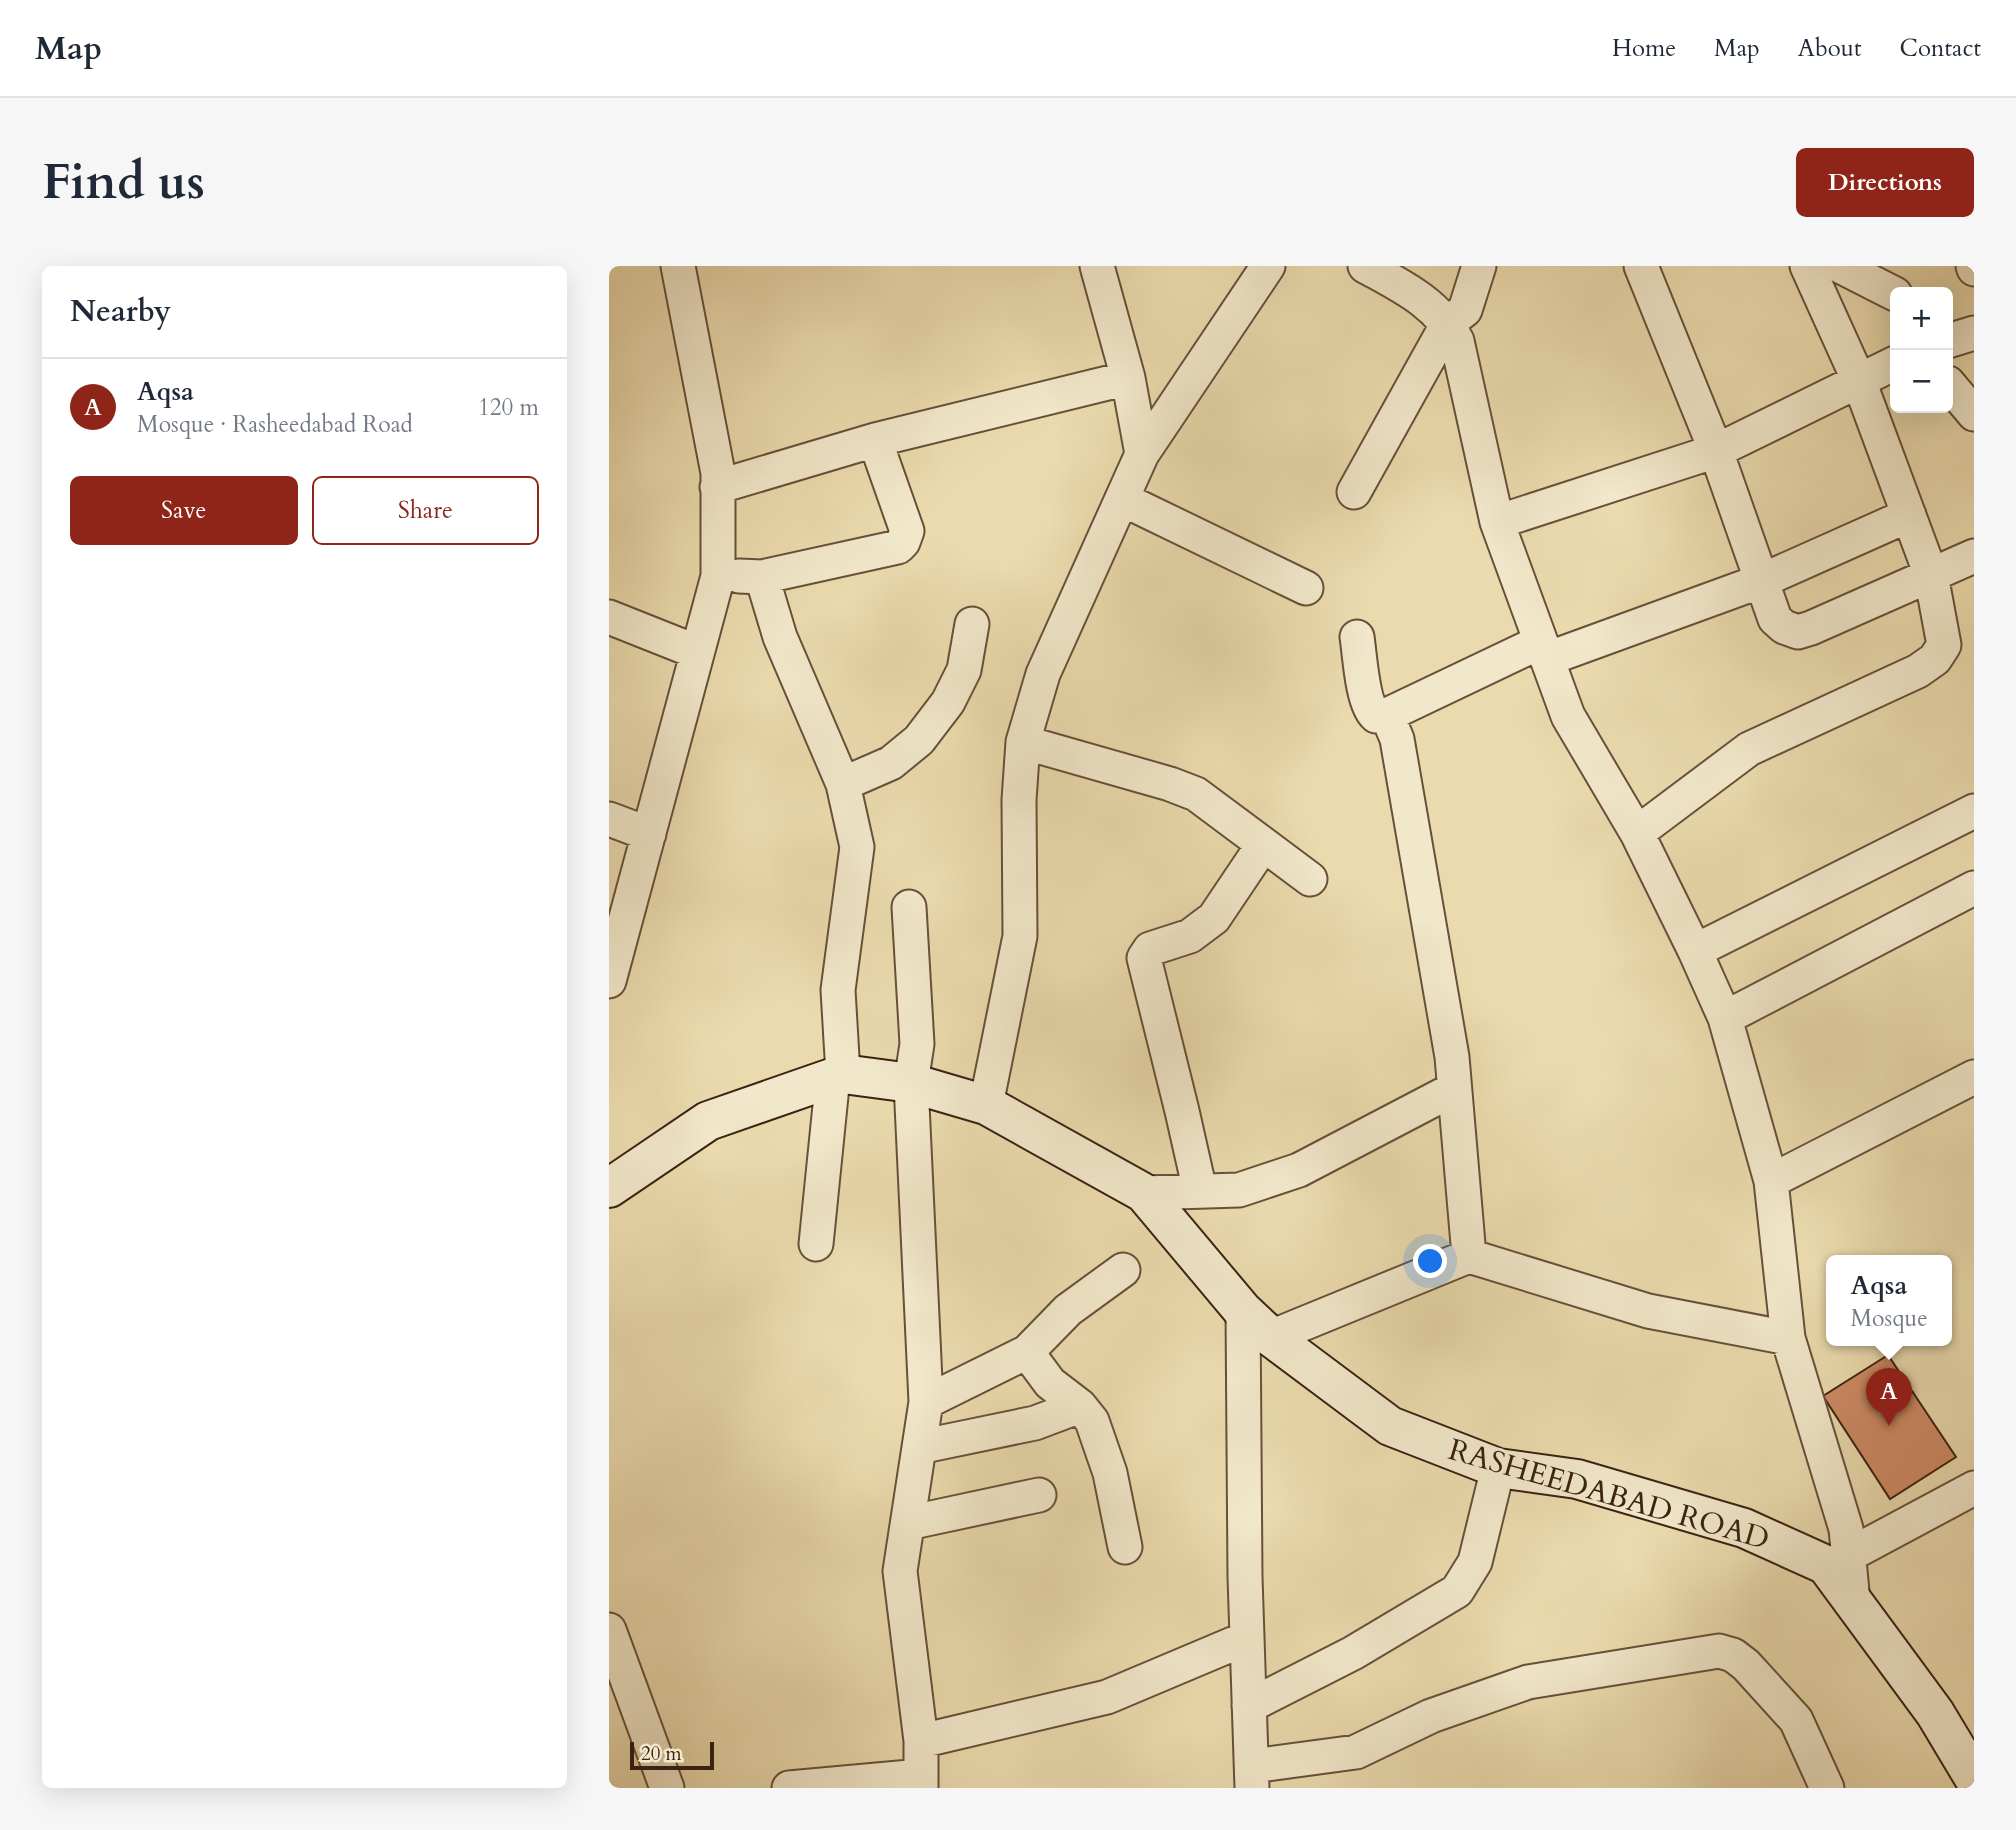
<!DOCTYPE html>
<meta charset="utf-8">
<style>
:root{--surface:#fff;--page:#f6f6f7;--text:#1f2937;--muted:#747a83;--line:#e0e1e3;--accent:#8f2418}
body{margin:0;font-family:Cardo,serif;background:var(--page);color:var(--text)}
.controls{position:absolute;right:21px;top:21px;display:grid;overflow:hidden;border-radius:10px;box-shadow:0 7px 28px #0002}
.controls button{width:63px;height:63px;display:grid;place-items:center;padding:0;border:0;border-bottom:2px solid var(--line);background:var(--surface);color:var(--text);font:35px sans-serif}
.scale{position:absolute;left:21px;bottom:18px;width:84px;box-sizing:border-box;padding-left:7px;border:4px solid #3b2213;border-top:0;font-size:19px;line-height:24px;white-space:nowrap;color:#3b2213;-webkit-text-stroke:5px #f1e7ca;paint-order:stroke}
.you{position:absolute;left:822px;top:996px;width:24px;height:24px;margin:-18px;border:5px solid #fff;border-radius:50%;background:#1a73e8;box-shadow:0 0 0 10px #1a73e833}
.badge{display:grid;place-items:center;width:46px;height:46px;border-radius:50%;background:var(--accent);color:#fff;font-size:23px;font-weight:700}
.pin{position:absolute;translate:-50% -58px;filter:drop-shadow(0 2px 4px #0008)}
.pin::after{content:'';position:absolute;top:37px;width:24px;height:21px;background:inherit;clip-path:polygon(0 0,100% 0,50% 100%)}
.popup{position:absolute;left:1217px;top:989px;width:126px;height:91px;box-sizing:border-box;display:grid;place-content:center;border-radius:10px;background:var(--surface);filter:drop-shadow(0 2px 5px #0005);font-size:23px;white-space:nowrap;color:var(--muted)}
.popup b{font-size:26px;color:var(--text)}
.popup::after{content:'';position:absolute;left:50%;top:100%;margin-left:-14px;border:14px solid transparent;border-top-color:var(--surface)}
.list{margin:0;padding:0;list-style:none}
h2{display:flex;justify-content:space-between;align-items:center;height:91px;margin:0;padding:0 28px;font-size:30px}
h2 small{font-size:23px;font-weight:400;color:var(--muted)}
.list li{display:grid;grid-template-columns:46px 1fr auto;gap:21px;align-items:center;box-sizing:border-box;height:98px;padding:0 28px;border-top:2px solid var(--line)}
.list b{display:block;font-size:26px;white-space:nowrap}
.list p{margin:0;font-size:23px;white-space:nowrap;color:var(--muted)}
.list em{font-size:23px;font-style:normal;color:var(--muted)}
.actions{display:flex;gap:14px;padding:21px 28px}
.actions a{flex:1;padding:16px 0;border:2px solid var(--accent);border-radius:10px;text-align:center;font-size:24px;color:var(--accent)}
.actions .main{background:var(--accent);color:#fff}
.map{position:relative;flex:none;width:1365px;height:1522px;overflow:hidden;border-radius:10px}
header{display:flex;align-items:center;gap:42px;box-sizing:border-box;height:98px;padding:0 35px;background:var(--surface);border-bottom:2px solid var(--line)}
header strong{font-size:33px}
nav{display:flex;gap:38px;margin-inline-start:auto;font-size:24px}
.intro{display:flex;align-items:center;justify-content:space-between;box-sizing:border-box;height:168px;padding:0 42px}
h1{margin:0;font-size:49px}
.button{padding:18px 32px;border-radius:10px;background:var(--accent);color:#fff;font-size:24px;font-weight:700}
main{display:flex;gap:42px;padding:0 42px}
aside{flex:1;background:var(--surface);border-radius:10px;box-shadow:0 7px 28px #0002}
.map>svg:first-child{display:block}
.building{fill:#cd8a64;stroke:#3b2213;stroke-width:2}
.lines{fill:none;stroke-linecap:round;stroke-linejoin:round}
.street-casing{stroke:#67503a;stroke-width:37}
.secondary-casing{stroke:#3b2213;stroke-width:42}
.street{stroke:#f1e7ca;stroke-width:33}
.secondary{stroke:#f1e7ca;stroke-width:38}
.labels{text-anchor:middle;stroke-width:6;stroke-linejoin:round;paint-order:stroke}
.street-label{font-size:30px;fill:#3b2213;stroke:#f1e7ca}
</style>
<header>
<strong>Map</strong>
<nav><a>Home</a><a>Map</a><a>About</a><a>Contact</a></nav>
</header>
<div class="intro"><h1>Find us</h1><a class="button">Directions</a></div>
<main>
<aside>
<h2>Nearby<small></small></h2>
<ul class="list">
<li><span class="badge">A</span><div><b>Aqsa</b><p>Mosque · Rasheedabad Road</p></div><em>120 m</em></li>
</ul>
<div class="actions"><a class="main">Save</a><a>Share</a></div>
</aside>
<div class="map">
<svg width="1365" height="1522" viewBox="0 0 1365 1522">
<rect width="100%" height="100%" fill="#eadaad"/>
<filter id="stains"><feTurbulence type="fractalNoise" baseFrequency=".00286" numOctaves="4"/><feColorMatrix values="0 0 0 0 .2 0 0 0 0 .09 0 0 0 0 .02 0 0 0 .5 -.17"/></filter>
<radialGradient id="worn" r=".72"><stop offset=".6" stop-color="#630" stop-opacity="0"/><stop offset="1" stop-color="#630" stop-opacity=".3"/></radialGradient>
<!-- building -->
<path class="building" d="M1279,1089l68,102 -66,42 -67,-103z"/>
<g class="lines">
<defs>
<path id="street" d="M756,0c36,20 73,37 92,75l40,181 71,194 69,117 58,118 30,67 46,163 17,157 58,191 7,73
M1032,0l75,185 59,168 9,8 14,5 13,-4 163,-72
M1231,0l55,28
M1364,0l1,3
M1339,75l26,-8
M1339,117l26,31
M533,188l126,-188
M108,221l158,-47 253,-62
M745,226l94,-169 17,-13 14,-44
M513,233l184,89
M888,256l219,-71 179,-88
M130,310l23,1 136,-30 5,-5 4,-11 -32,-91
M153,311l18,60 63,147 14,63 -19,143 5,84
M0,351l88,35
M748,371c3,19 5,67 19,79l11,-1 153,-73
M938,393l214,-78 148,-66
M778,449l10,24 55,318 17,199
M414,476l147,42 26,10 114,85
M234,518l48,-21 28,-23 29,-38 16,-32 8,-46
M0,553l40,15
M1028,567l112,-84 169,-78 17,-12 9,-14 -13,-70 -72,-194 -52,-115
M300,641l8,137 -6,39 15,319 -26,169 21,170v47
M1086,685l279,-140
M0,715l109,-405v-103l-40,-207
M1116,752l249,-130
M377,839l34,-169 -1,-136 4,-58 20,-68 99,-220 -14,-76 -31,-112
M1162,915l203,-104
M591,925l-18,-80 -38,-153 6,-9 40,-13 24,-18 49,-73
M535,927l95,-3 60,-20 155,-81
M207,978l17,-168
M634,1045l2,266 7,211
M662,1071l198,-81 179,55 140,27
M418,1086l23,31 30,23 12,15 18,52 15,74
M317,1136l101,-50 41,-42 55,-40
M310,1181l116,-24 45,-17
M299,1257l131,-28
M1240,1289l125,-67
M0,1364l58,158
M640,1440l104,-53 104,-62 18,-29 23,-94
M312,1475l186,-44 140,-59
M643,1500l104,-14 75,-36 97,-34 191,-31 14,4 13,10 50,55 31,68
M180,1522l132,-12"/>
<path id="secondary" d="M0,922l99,-67 135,-47 68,9 75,22 158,88 99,118 28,26 119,89 108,42 79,11 167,49 82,37 109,148 39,65"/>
</defs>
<!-- street casing -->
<use href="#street" class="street-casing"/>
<!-- secondary casing -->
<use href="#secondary" class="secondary-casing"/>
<!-- street -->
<use href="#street" class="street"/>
<!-- secondary -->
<use href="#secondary" class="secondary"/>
</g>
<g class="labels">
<!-- street labels -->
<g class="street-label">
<text transform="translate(1000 1228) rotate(16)" y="10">RASHEEDABAD ROAD</text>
</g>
</g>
<rect width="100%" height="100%" filter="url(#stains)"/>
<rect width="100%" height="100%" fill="url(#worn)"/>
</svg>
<div class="controls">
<button>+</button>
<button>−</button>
</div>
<div class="scale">20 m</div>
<div class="you"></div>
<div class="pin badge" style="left:1280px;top:1160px">A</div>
<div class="popup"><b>Aqsa</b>Mosque</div>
</div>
</main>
